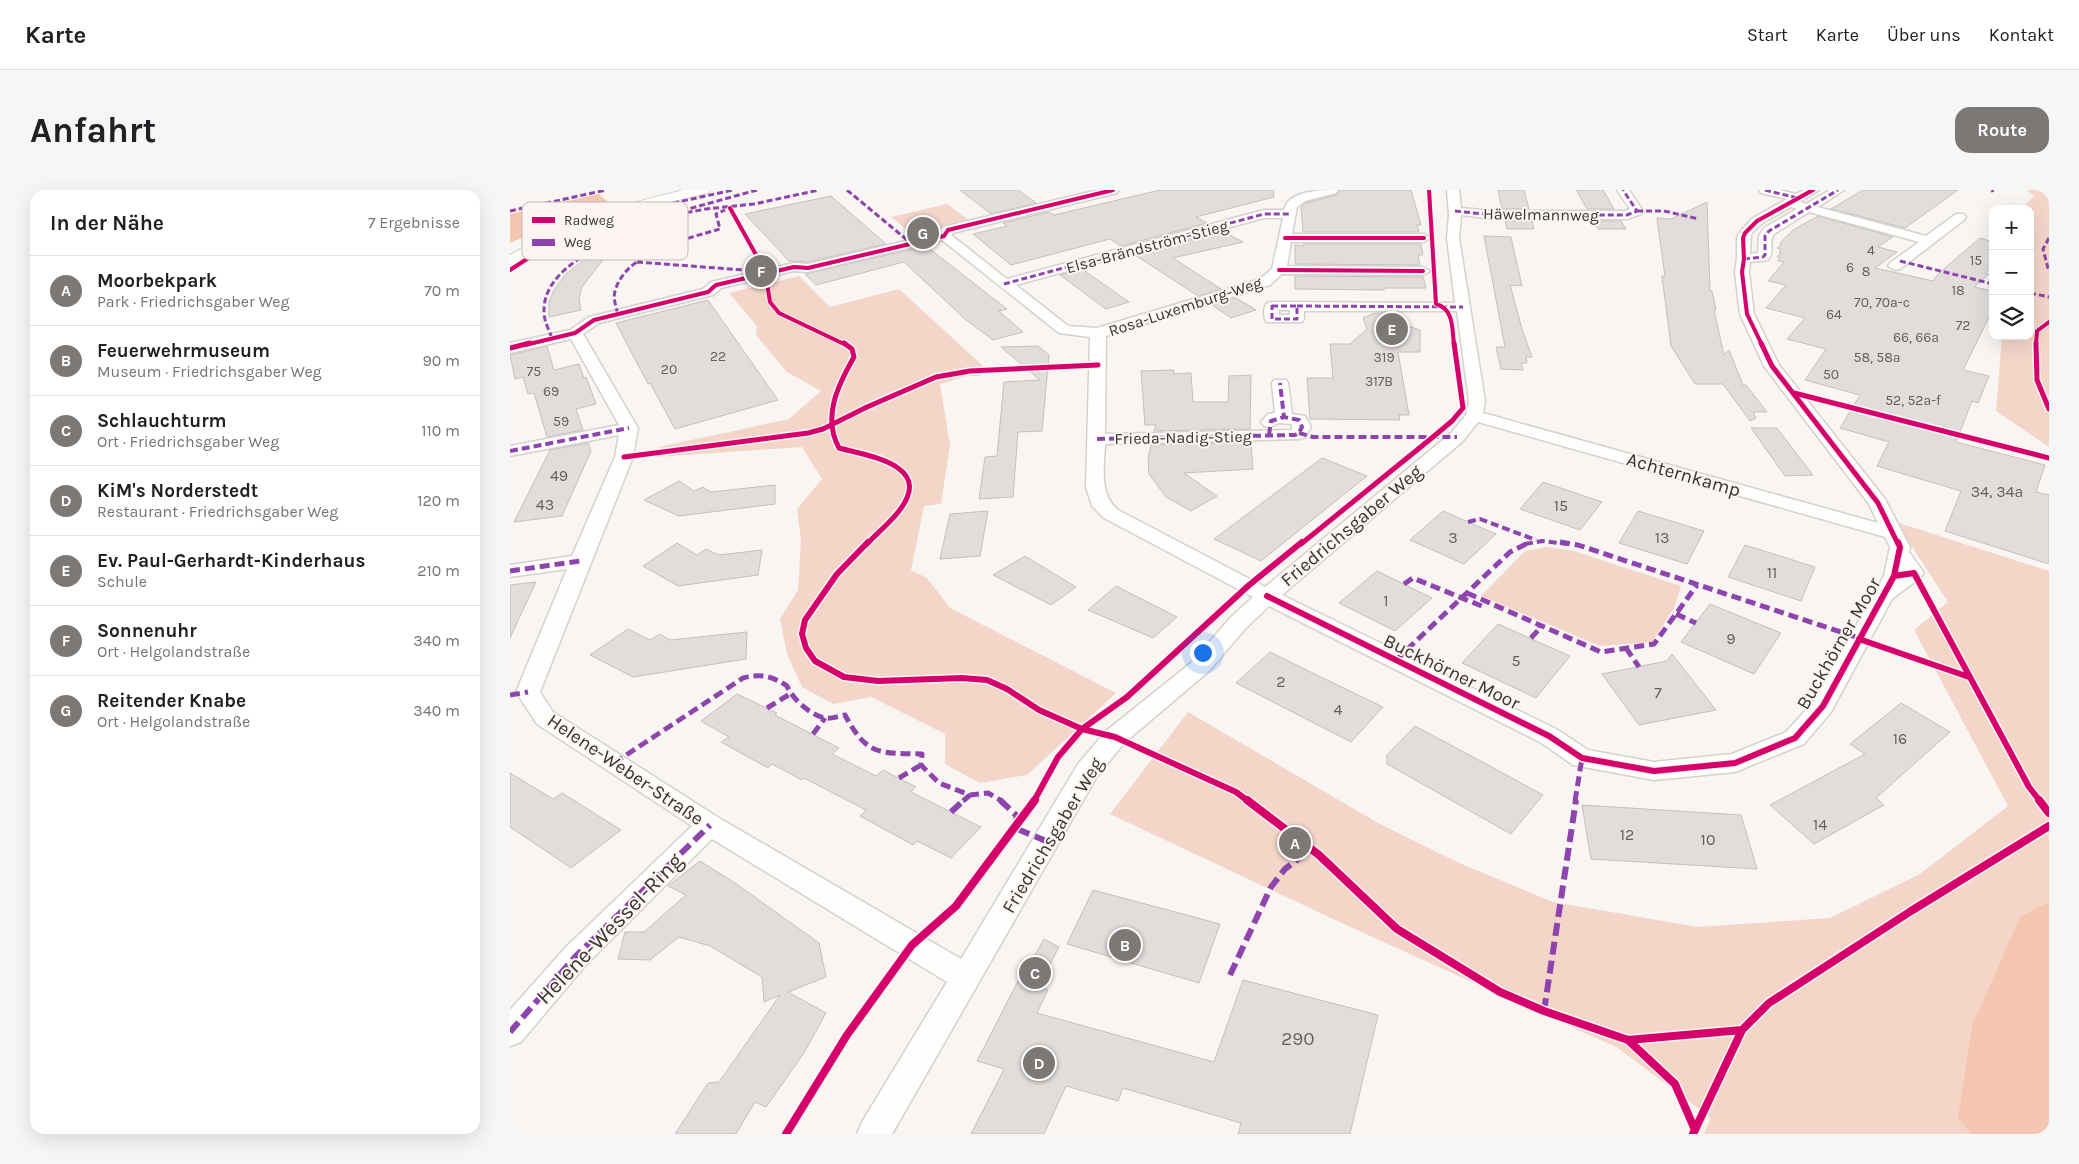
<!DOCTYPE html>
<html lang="de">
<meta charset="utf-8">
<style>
:root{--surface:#fff;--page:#f6f6f6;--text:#202124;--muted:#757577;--line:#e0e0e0;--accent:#7c7876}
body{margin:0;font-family:Karla,sans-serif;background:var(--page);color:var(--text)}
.controls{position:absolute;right:15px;top:15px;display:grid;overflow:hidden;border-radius:10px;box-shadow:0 5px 20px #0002}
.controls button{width:45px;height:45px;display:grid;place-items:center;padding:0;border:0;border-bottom:1px solid var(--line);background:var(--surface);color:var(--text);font:25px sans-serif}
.you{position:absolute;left:692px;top:462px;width:18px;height:18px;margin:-12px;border:4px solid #fff;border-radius:50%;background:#1a73e8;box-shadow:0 0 0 8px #1a73e833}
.badge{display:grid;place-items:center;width:32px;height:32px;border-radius:50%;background:var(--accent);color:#fff;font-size:16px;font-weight:700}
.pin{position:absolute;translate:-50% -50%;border:2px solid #fff;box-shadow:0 1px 5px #0006}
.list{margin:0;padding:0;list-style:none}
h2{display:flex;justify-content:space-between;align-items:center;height:65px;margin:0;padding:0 20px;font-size:21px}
h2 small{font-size:16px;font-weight:400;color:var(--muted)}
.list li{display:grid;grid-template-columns:32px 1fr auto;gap:15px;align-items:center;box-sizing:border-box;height:70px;padding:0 20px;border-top:1px solid var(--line)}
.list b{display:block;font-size:19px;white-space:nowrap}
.list p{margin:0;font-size:16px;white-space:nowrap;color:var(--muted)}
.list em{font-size:16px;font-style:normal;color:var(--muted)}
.icon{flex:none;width:28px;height:28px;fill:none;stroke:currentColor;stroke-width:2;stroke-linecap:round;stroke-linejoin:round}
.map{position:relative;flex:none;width:1539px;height:944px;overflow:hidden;border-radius:15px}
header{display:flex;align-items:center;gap:30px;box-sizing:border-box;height:70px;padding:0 25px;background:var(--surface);border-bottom:1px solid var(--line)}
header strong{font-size:24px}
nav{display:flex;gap:28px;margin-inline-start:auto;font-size:18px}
.intro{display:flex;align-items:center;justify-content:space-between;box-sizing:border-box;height:120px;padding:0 30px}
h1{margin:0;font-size:35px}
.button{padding:12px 22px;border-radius:15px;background:var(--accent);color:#fff;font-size:18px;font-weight:700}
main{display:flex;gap:30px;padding:0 30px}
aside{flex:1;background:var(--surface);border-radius:15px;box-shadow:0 5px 20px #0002}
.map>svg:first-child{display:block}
.green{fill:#f4d6c9}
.forest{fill:#f4c5b1}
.building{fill:#e0dddb;stroke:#c3c0bf}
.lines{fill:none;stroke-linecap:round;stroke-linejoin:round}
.street-casing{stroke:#d4d1cf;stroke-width:3}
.secondary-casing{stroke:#d4d1cf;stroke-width:2}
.street{fill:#fefefd;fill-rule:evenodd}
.secondary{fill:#fefefd;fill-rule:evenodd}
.quiet-far3{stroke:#8e44ad;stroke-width:3;stroke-dasharray:6 3;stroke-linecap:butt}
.quiet-far2{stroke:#8e44ad;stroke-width:4;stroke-dasharray:8 4;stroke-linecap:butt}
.quiet-far1{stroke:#8e44ad;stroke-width:5;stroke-dasharray:10 5;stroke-linecap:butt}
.quiet{stroke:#8e44ad;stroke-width:6;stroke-dasharray:13 6;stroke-linecap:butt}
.cycleway-far3-casing{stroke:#fcf4f0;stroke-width:5.5}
.cycleway-far2-casing{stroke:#fcf4f0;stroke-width:8}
.cycleway-far1-casing{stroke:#fcf4f0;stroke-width:9}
.cycleway-casing{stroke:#fcf4f0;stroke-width:11}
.cycleway-far3{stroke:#d6006c;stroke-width:4}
.cycleway-far2{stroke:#d6006c;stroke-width:5}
.cycleway-far1{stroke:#d6006c;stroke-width:6}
.cycleway{stroke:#d6006c;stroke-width:8}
.labels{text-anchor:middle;stroke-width:4;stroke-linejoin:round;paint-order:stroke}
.far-number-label{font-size:14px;fill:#64605f}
.far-street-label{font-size:16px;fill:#383433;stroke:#fcf4f0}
.number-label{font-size:16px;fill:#64605f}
.street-label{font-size:19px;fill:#383433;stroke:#fcf4f0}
.near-number-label{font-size:19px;fill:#64605f}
.near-street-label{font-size:22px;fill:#383433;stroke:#fcf4f0}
.key{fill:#fcf4f0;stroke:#c1bab7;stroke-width:1}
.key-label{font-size:14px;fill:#383433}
</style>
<header>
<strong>Karte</strong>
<nav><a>Start</a><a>Karte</a><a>Über uns</a><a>Kontakt</a></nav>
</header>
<div class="intro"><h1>Anfahrt</h1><a class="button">Route</a></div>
<main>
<aside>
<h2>In der Nähe<small>7 Ergebnisse</small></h2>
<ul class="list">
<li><span class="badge">A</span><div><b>Moorbekpark</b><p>Park · Friedrichsgaber Weg</p></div><em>70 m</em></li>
<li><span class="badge">B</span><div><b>Feuerwehrmuseum</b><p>Museum · Friedrichsgaber Weg</p></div><em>90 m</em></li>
<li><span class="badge">C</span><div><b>Schlauchturm</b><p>Ort · Friedrichsgaber Weg</p></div><em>110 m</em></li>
<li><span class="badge">D</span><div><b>KiM's Norderstedt</b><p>Restaurant · Friedrichsgaber Weg</p></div><em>120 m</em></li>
<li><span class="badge">E</span><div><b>Ev. Paul-Gerhardt-Kinderhaus</b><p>Schule</p></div><em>210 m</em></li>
<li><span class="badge">F</span><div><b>Sonnenuhr</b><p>Ort · Helgolandstraße</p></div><em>340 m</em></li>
<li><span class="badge">G</span><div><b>Reitender Knabe</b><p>Ort · Helgolandstraße</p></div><em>340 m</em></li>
</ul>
</aside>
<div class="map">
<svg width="1539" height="944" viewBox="0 0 1539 944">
<rect width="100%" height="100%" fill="#f9f5f3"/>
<!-- green -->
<path class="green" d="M1516,0h23v257l-53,-36 6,-75h28v-127h-9l13,-13z
M151,5v1l-151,63v-5l44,-24 35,-14 36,-12z
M437,14l22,16 -57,14 -21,-17z
M289,86l31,31 69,-18 84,77 -3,10h-13l-27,8 10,61 -9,59 -17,2 -13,64 16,8 23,30 166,85 -89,82 -47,8 -35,-19v-30l-74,-37 -38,7 -31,-17 -15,-33 -7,-35 18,-29 3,-50 -4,-31 25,-30 -20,-32 -145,10 2,-10 130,-28 32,-28 -34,-19 -31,-37 1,-9 -28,-33z
M1386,332l153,49v563h-345l7,-16 -93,-70 -272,-123 -236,-111 78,-102 190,111 79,39 96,40 145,25 132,-9 90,-44 88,-68 -94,-176 34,-28z
M1037,357l27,4 107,35 -7,22 -22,34 -52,4 -119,-50 44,-45z"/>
<!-- forest -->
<path class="forest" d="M89,4l11,10 -51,17 -49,22v-29z
M1539,712v232h-78l-13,-16 14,-92 48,-109z"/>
<!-- building -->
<path class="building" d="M450,0h58l18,13 -45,11z
M650,0h113l1,7 -78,20 11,6 -86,23 -11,-7 -99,26 -38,-31 34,-8 -4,-3 46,-11 5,3z
M830,0h71l10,35h-4l2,7h-116l-2,-25 5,-4 30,-8z
M988,0h26l5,19h-27z
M1066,0h27l11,19h-27z
M1353,0h95l-53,38 -74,-19z
M321,6l55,48 -78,18 -19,-1 -44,-47z
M1197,12l3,89h2l4,19h-2l10,45 5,-5 14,35h3l21,27h-14l3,6 -6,3 -27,-37h-28l-24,-38 -9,-70 3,1 -8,-59 14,1z
M1308,26l75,21 -15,10 19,5 -22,16 58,13 5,-7 42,-36 13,4v24l-8,7 4,1 -15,13 19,4v18l-30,61 26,6 -11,27 -6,-2 -16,41 89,23 -9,27 13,3v69l-104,-33 16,-40 -84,-25 12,-24 -49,-14 20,-33 -55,-15 21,-31 -39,-10 18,-21 -39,-10 20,-23 -18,-4 16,-19 -6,-1 2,-3 -3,-1 4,-5h-2l2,-3 -4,-1 5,-4 -2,-1 13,-13z
M995,31h27l2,8h-27z
M1083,31h28l5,8h-28z
M712,41l21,11 -70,16 48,31 -23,7 -63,-41z
M974,46l27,1 11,49 -12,-1 12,44 10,28h-6l1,6h-6l2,7 -22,-1 -5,-22h9z
M100,49l5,5 -33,43 -3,11 2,12 -32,7v-15l5,-12 11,-15z
M793,54h118l2,11h-5l2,10 -125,-1v-19l9,1z
M416,56l81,63 -8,2 24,21 -30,8 -27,-20 -62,-58 -88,23 -11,-11z
M572,79l47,33 -23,7 -46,-34z
M785,86l128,1 3,11h-42v2l-89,-1z
M726,108l20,12 -25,8 -19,-13z
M198,110l70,100 -103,29 -25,-46 -2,1 -32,-61z
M865,123h14l3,14 16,-1 12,4v22h-22l11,63h-10l1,5 -90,-1 -3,-41h26l-3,-34h20l17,-15 -4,-11z
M37,156l7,24 25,-6 5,14 2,-1 10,27 -20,5 7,21 -36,7 -13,-44 -6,1 -5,-17 -8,2 -5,-24z
M528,156l11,9 -7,76 -24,1 -5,65 -34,2 6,-42 12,-1 7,-74 36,-2 -39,-33z
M664,180v4l17,-1 2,29h35l1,-26 22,-1 -1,54 -96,2 2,-6h-11l-4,-54z
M1241,238h26l36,47 -28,1z
M741,252l2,27 -69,4 33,23 -26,15 -25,-14 -17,-23 -1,-16 3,-13z
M78,253l3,8 -29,65 -48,6 36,-72z
M812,268l45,18 -106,85 -47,-22z
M169,291l15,10 9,-4 8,5 64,-7v19l-96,12 -35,-16z
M1033,292l59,20 -22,28 -60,-21z
M478,321l-8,45 -40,3 10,-45z
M933,321l25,11 28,12 -32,30 -54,-24z
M1128,321l66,20 -17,33 -68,-21z
M167,353l20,12 9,-6 13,6 43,-5 -4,25 -80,11 -35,-20z
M1235,355l70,22 -14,34 -73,-24z
M515,366l51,31 -25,18 -58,-30z
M867,381l55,27 -37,33 -56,-28z
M26,392l-26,56v-53z
M606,396l61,31 -24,21 -65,-28z
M1200,414l71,29 -27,41 -73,-32z
M988,434l72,32 -34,42 -74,-35z
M118,439l22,11 10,-6 10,6 77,-8 -1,27 -113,18 -43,-22z
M760,462l55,27 58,28 -32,35 -115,-59z
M1162,464l44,56 -77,15 -37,-51 65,-13z
M227,504l40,19 -2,2 64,33 -7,6 44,22 7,-6 33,17 -5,5 70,35 -30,31 -34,-17 -4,4 -53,-29 6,-6 -62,-32 -2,2 -30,-16 -4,4 -47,-26 8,-5 -28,-16z
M1391,513l49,29 -74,66 8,7 -70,39 -44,-39 95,-51 -15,-10z
M905,536l62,33 66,36 -32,39 -124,-70v-9z
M0,583l43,26 9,-6 59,37 -50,38 -61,-41z
M1072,615l159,10 16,54 -166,-10z
M190,671l35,22 84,60 7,34 -38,15 38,21 -22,40 -38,54 -11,-5 -19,32h-61l33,-51 11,-1 61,-87 -16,7 -2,-25 -52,-31 -31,-9 -29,23 -32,-1 7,-27h19l42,-37 -18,-9z
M583,700l127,34 -21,59 -132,-39z
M534,749l15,8 -21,40 10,3 -11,23 177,49 29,-82 135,35 -28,119h-112l3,-11 -118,-35 -5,13 -52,-15 -22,48h-73l33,-65 -27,-8 41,-80 2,1z"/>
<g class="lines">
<defs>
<path id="street" d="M588,0h21l-2,3 -164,40 -2,2 56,44 257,-69h20c4,-20 38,-20 54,-20l-2,3 -31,8 -8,6 -5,27h132l6,4 -6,4h-133l-4,24 136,1 7,4 -7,4 -141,-1 -12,11 -164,51 -1,98 187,-4v-6l-13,-1 -9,4 -6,-1 -3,-4 7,-8 7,-1 -3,-30 2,-3h12l2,3 4,31 13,2 6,11 -6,10 -4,2 -196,5c-1,22 -6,51 13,66l147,77 186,-154 15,-18 3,-14 -12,-90h-153v8l-2,3h-35c-4,-5 -4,-14 0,-19l5,-1 183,1 -8,-65 2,-23 -2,-25h12l2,18 32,3h132l5,-2 -13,-19h12l14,21 -2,3 -14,5h-134l-32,-4 -2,23 26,163 -2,12 395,110 -9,-19 -105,-138 -24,-52 -5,-42 2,-13v-21l2,-5 14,-15 34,-19 -26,-6 -2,-3h20l17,4 8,-4h15l-19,12 6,2 24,-14h14l-26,17 108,29 30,-22h8l2,3 -2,3 -64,49 -5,1 -7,-4 2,-3 29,-21 -110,-30 -35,22c-6,8 1,18 -6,26l-18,2 -1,10 5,42 25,51 106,134 25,48 -1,5 15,21 -3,4 -29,22 -61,113 -27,32 -69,28 -81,8 -81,-15 -33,-23 -271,-136 -23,22 -38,44 -84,71 -28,35 -204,356h-35l5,-12 85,-140 -235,-143 -127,127 -64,76 -11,4v-36l55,-62 127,-122 -155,-102 -21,-32 51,-123 -57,8v-12l62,-9 43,-99 4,-22 -109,21v-10l109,-21 -48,-86 -61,14v-10l60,-13 19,-13 114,-28 8,-7 83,-19 14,1 131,-31 4,-6zM1281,17l6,2 -33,19 -5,8 -1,17 -8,1 1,-20 10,-10zM754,28h19l-11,51 -12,10 -163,49 -29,-2 -52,-41zM432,50l117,93 31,4 -4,150 6,19 12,12 149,79 -23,21 -38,44 -86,69 -28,33 -117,195 -242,-141 -166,-106 -13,-20 93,-235 5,-29 -55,-94 16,-11 114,-28 8,-7 73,-17 14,1zM769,120h11v5h-11zM968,232l407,115 5,10 -6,29 -70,125 -28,31 -54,22 -78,8 -66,-12 -30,-20 -276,-135 181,-154z"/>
<path id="secondary" d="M174,0h26l-2,3 -50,12 -50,16 -47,19 -51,27v-12c54,-32 113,-51 174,-65z"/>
</defs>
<!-- street casing -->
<use href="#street" class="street-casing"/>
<!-- secondary casing -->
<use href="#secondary" class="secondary-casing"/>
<!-- street -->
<use href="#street" class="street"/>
<!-- secondary -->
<use href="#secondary" class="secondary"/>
<!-- quiet-far3 -->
<path class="quiet-far3" d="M247,0l-105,29 54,-10 48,-5 65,-14
M337,0l65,54
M1255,0l32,8
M1482,0l1,2
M0,21l96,-21
M945,21l38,4h134l10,-4 -14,-21
M1127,21h27l35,8
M103,32l65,-20 55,-12
M1539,48l-6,11 6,23
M1234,69l19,-2 2,-2v-19l4,-5 69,-41
M1390,71l93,23
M127,72l120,9
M494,94l260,-70h26
M1520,103l19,4
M762,116h25v13h-25z
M787,116l166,1
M108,124c-2,-7 -5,-15 -3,-23 11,-39 71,-52 105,-62l-4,-15 9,-4
M42,148c-3,-8 -8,-17 -8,-26 -2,-51 83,-78 122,-90"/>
<!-- quiet-far2 -->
<path class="quiet-far2" d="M789,243l14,4h144
M759,245l2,-14 13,-4 -4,-34
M587,249l198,-4 4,-2 3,-6 -3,-7 -15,-3
M0,261l119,-23
M958,332l12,-3 56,21
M1015,354l17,-3 26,3"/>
<!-- quiet-far1 -->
<path class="quiet-far1" d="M1050,352l18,3 284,94
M0,381l70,-10
M894,394l9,-6 71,29
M957,403l134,59 53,-8 43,-59
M1166,424l20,9
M1021,448l11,-12 -4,-1
M1116,458l13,19
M886,470l114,-108 20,-10
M0,505l18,-3
M257,518l23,-14
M303,544l12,-16
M104,573l129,-85c18,-5 29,-2 44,8 5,13 25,30 38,32 6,1 14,-2 20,-3 22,41 34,38 77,39l-1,11 18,18 31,12 18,-2 14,8
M389,588l22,-13
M453,611l7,-6
M1065,611l7,-43"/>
<!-- quiet -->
<path class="quiet" d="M490,610l17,16 -2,12 31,13
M441,622l13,-12
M720,785l41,-88 14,-18 26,-20
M1034,821l32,-211
M0,842l65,-75 135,-132"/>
<defs>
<path id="cycleway-far3" d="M919,0l7,114c18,5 16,24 18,41
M220,18l30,54 -3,9 10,12 3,19 9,11 67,32
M775,48h139
M0,80l26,-17 77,-31
M769,80l144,1
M15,155l50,-12 19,-13 114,-28 8,-7 78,-18 14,1 136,-32 4,-6 165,-40
M1252,155l-15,-31 -5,-42 2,-13 -1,-21 2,-5 12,-12 56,-31
M1526,155l1,-14 12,-9"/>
<path id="cycleway-far2" d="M334,153l8,6 2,8c-16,28 -32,60 -15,91 30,8 96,17 60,63 -9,12 -22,22 -32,33
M1251,153l11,23 106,137 20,41
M1526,153l1,37 12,29
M0,158l20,-5
M1284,203l255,65
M114,267l184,-24 15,-4 44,-22 69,-30 34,-6 128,-6
M791,354l132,-107 19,-16 11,-13 -9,-65"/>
<path id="cycleway-far1" d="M358,352l-31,32 -32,46 -3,14 4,14 9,13 29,16 34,4 84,-3 25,2 20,9 32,21 43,19 33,8 121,55 12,9
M1384,386l20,-3 115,214 11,14
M757,406l282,140 33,22 72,13 81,-8 60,-25 28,-32 71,-130 6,-29 -2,-5
M1349,449l110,38
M524,611l24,-44 24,-28 45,-32 121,-111 54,-44"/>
<path id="cycleway" d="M737,610l72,55 78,74 103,63 44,19 84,29 114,-10
M1529,610l10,13
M1118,850l47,44 20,46
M276,944l61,-99 65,-90 44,-39 79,-106
M1183,944l49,-104 27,-27 142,-92 138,-85"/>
</defs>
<!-- cycleway-far3 casing -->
<use href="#cycleway-far3" class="cycleway-far3-casing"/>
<!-- cycleway-far2 casing -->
<use href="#cycleway-far2" class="cycleway-far2-casing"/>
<!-- cycleway-far1 casing -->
<use href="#cycleway-far1" class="cycleway-far1-casing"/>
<!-- cycleway casing -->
<use href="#cycleway" class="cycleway-casing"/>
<!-- cycleway-far3 -->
<use href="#cycleway-far3" class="cycleway-far3"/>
<!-- cycleway-far2 -->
<use href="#cycleway-far2" class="cycleway-far2"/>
<!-- cycleway-far1 -->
<use href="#cycleway-far1" class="cycleway-far1"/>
<!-- cycleway -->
<use href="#cycleway" class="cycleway"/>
</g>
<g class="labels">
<!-- far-number labels -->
<g class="far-number-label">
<text x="1361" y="65">4</text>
<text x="1466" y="75">15</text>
<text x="1340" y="82">6</text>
<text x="1356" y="86">8</text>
<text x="1448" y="105">18</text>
<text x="1372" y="117">70, 70a-c</text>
<text x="1324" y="129">64</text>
<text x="1453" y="140">72</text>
<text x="1406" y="152">66, 66a</text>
<text x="208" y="171">22</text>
<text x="874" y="172">319</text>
<text x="1367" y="172">58, 58a</text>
<text x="159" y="184">20</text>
<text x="24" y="186">75</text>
<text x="1321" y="189">50</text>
<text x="869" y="196">317B</text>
<text x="41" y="206">69</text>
<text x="1403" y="215">52, 52a-f</text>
<text x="51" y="236">59</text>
</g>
<!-- far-street labels -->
<g class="far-street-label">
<text transform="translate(1031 24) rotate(1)" y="6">Häwelmannweg</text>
<text transform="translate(637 56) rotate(-15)" y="6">Elsa-Brändström-Stieg</text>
<text transform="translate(675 116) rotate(-18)" y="6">Rosa-Luxemburg-Weg</text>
<text transform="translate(673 247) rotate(-1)" y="6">Frieda-Nadig-Stieg</text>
</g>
<!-- number labels -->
<g class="number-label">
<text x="49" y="291">49</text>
<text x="1487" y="307">34, 34a</text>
<text x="35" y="320">43</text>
<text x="1051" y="321">15</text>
<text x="943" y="353">3</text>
<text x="1152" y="353">13</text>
<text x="1262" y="388">11</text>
<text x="876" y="416">1</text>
<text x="1221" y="454">9</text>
<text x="1006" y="476">5</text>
<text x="771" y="497">2</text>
<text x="1148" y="508">7</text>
<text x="828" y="525">4</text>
<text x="1390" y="554">16</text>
<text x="1310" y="640">14</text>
<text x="1117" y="650">12</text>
<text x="1198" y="655">10</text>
</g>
<!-- street labels -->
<g class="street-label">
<text transform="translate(1174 284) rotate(16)" y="7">Achternkamp</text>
<text transform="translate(841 335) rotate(-40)" y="7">Friedrichsgaber Weg</text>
<text transform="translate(1328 453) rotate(-60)" y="7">Buckhörner Moor</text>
<text transform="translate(942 481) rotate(26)" y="7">Buckhörner Moor</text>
<text transform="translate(116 579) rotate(34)" y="7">Helene-Weber-Straße</text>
<text transform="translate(542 645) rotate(-59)" y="7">Friedrichsgaber Weg</text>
</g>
<!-- near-number labels -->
<g class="near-number-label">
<text x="788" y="855">290</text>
</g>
<!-- near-street labels -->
<g class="near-street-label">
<text transform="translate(99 738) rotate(-46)" y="8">Helene-Wessel-Ring</text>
</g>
</g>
<!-- legend -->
<rect x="12" y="12" width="166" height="58" rx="8" class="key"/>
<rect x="22" y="27" width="23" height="6" fill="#d6006c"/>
<rect x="22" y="49" width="23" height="7" fill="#8e44ad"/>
<g class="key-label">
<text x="54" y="35">Radweg</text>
<text x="54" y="57">Weg</text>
</g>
</svg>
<div class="controls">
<button>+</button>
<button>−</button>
<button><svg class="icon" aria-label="layers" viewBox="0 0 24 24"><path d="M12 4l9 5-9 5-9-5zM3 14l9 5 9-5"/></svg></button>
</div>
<div class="you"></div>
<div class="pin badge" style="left:785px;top:653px">A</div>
<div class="pin badge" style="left:615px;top:755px">B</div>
<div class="pin badge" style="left:525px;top:783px">C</div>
<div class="pin badge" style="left:529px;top:873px">D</div>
<div class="pin badge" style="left:882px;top:139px">E</div>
<div class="pin badge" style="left:251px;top:81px">F</div>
<div class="pin badge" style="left:413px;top:43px">G</div>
</div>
</main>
